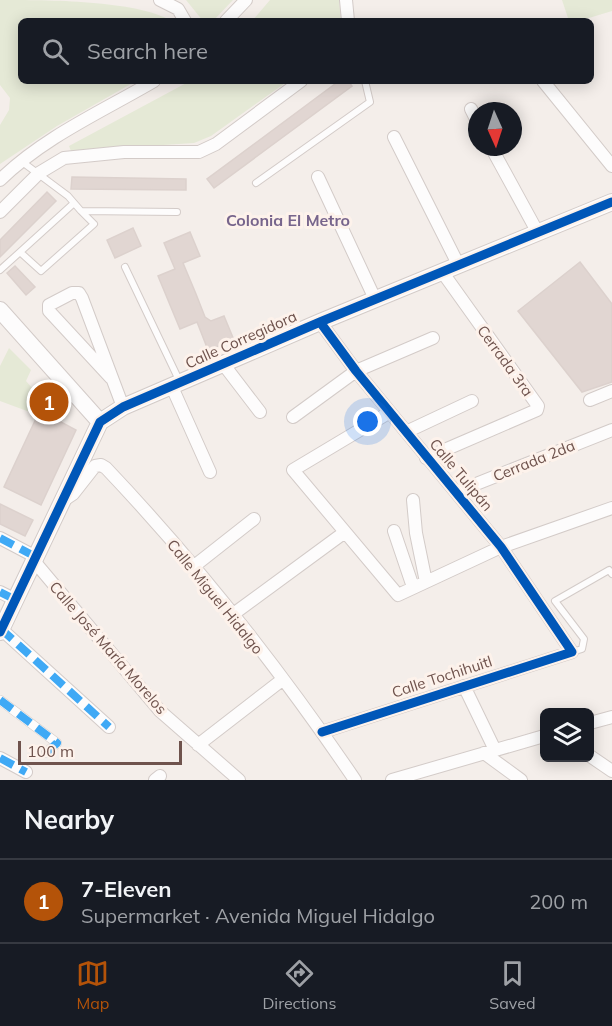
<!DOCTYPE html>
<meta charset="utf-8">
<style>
:root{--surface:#171b24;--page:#242831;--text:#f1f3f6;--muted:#9ea1a6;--line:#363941;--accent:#b45309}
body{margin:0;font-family:Mulish,sans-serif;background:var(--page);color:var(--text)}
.controls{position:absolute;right:18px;bottom:18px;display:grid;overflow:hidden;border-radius:9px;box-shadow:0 3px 15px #0003}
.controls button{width:54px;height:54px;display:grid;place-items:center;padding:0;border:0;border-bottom:2px solid var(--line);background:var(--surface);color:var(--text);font:30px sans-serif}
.compass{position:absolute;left:468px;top:102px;width:54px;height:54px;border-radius:50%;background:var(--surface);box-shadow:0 3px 15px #0003;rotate:177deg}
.scale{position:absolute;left:18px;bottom:15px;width:164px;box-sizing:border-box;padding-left:6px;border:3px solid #6f534d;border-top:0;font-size:16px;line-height:21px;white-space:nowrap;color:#6f534d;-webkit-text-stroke:4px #fdf2eb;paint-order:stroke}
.you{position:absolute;left:368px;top:422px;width:21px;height:21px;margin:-15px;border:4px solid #fff;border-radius:50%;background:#1a73e8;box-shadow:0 0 0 9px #1a73e833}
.badge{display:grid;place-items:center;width:39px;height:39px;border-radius:50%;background:var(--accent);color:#fff;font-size:20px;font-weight:700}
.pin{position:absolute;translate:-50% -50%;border:3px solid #fff;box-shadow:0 2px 6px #0006}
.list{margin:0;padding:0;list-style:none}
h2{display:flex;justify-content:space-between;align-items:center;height:78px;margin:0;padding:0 24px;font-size:26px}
h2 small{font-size:20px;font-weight:400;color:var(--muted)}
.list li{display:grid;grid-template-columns:39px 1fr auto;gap:18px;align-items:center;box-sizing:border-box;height:84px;padding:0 24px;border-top:2px solid var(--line)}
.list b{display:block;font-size:22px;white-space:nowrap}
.list p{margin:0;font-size:20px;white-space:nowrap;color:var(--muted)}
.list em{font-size:20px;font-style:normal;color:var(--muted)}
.icon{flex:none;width:33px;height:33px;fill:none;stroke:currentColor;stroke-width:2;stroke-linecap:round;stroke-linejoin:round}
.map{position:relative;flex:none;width:612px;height:780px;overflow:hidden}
.search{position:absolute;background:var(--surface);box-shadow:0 3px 15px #0003;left:18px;right:18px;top:18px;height:66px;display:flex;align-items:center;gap:15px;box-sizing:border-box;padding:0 21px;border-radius:9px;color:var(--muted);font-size:22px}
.sheet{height:162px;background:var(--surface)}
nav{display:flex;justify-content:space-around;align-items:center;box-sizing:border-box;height:84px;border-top:2px solid var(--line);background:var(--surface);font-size:16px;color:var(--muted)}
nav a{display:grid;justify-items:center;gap:3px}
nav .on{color:var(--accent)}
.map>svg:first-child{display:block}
.green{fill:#e5e9d6}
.building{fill:#e1d6d2;stroke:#dcd1cd;stroke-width:1.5}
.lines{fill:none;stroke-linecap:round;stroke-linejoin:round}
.service-casing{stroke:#d3cbc8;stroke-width:8}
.pedestrian-casing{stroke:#d3cbc8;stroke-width:10}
.minor-casing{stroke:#d3cbc8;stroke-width:14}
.tertiary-casing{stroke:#d3cbc8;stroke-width:18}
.service{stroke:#fdfcfc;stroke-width:6}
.pedestrian{stroke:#fdfcfc;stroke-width:9}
.minor{stroke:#fdfcfc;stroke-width:12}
.tertiary{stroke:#fdfcfc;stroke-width:16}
.quiet{stroke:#3fa9f5;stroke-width:8;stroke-dasharray:15 8;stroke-linecap:butt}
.cycleway-casing{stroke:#fdf2eb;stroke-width:13}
.cycleway{stroke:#0057b8;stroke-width:9}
.labels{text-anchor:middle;stroke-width:6;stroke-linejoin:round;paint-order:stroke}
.street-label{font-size:15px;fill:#6f534d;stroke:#fdf2eb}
.neighbourhood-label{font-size:16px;font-weight:bold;fill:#77658c;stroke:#fdf2eb}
</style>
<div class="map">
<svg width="612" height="780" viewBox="0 0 612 780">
<rect width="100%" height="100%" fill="#f4eeea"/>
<!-- green -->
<path class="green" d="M0,0c48,0 135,0 172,21h-151v60h115l-79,45 -57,38v-39l9,-15 1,-12 -10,-13z
M186,0h47l-20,21h-10z
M270,0h69l2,21h-89z
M562,0h50v11l-33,10h-10z
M190,81h98l-77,55 -17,7 -123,8 -2,-5z
M9,348l22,22 -5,11 14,16 -5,17 -35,-13v-35z"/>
<!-- building -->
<path class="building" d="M339,81h9l4,5 -138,102 -7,-9z
M72,177l114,2v11l-115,-1z
M47,192l9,9 -56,56v-17z
M133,228l8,18 -26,12 -8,-18z
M190,232l10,24 -17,7 13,31 9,23 6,4 13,-5 10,24 -26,10 -11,-28 -17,7 -22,-53 17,-7 -11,-26z
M580,262l32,42v78l-30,10 -64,-81z
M15,266l20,21 -9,8 -19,-22z
M43,391l13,6 9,11 -6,13 17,9 -35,75 -37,-18 36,-77 -4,-3z
M0,504l33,16 -8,16 -25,-12z"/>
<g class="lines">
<defs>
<path id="service" d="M21,161l47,35 13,15 96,1
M256,183l114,-81 -5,-21
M74,203l-54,49 21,19 53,-47 -13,-13
M125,267l54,113
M0,270l20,-18
M572,652l10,-3 2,-10 -29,-38 54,-31 3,4"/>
<path id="pedestrian" d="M0,700l57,43 -11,10"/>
<path id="minor" d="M160,0l18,9 7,12
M346,0l2,21
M226,21l20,-21
M543,81l69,85
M471,109l6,12
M394,137l65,129
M491,147l47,86
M318,177l57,122
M0,180c44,-43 101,-68 154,-99
M0,212l39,-39 25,-15 60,-6h75l17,-8 85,-63
M320,322l36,49 145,176 71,105 -250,80
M224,365l36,47
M111,378l-62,-67v-6l23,-12h7l3,5 41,109
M172,387l38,85
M590,400l22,-9
M390,412l-97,58 105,125 103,-48 111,-39
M293,417l63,-46 77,-33
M406,432l66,-31
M426,458l111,-48 1,-4 -95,-133
M456,492l156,-62
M67,498l6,-4 22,-28 6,-1 5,3c91,96 175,203 249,312
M413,500l3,33 10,49
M394,531l19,56
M0,538l36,19
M34,561l126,150 79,69
M193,567l61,-48
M0,592l16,8
M232,615l113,-83
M1,629l108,98
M464,686l31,64
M590,723l22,-6
M198,745l84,-65
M484,753l37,27
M590,756l22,15
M0,758l26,14
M155,780l5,-4
M392,780l152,-44"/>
<path id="tertiary" d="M0,310l100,112
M0,632l100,-210 23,-15 197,-85 292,-120"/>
</defs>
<!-- service casing -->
<use href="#service" class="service-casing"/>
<!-- pedestrian casing -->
<use href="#pedestrian" class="pedestrian-casing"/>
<!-- minor casing -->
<use href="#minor" class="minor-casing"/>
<!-- tertiary casing -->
<use href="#tertiary" class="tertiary-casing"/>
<!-- service -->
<use href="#service" class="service"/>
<!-- pedestrian -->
<use href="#pedestrian" class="pedestrian"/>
<!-- minor -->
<use href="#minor" class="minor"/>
<!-- tertiary -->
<use href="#tertiary" class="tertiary"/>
<!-- quiet -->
<path class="quiet" d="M0,538l36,19
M0,592l16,8
M1,629l108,98
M0,700l57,43 -11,10
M0,758l26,14"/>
<defs>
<path id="cycleway" d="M320,322l36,49 145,176 71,105 -250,80
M0,632l100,-210 23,-15 197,-85 292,-120"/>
</defs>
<!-- cycleway casing -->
<use href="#cycleway" class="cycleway-casing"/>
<!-- cycleway -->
<use href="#cycleway" class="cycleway"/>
</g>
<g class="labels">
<!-- street labels -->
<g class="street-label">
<text transform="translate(241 340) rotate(-24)" y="5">Calle Corregidora</text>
<text transform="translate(505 361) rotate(54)" y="5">Cerrada 3ra</text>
<text transform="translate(534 461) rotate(-22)" y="5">Cerrada 2da</text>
<text transform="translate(461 475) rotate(50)" y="5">Calle Tulipán</text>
<text transform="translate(215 597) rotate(51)" y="5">Calle Miguel Hidalgo</text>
<text transform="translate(108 648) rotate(49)" y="5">Calle José María Morelos</text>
<text transform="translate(442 677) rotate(-18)" y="5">Calle Tochihuitl</text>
</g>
<!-- neighbourhood labels -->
<g class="neighbourhood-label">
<text x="288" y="226">Colonia El Metro</text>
</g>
</g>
</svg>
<div class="controls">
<button><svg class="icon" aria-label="layers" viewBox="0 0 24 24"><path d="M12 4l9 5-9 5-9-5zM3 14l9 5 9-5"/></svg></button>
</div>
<svg class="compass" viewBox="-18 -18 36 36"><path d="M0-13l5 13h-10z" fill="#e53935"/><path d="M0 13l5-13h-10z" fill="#9ea1a6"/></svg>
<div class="scale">100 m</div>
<div class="you"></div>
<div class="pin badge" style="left:49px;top:402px">1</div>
<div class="search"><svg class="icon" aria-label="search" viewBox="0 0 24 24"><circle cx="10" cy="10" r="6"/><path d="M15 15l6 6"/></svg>Search here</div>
</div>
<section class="sheet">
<h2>Nearby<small></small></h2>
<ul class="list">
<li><span class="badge">1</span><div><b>7-Eleven</b><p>Supermarket · Avenida Miguel Hidalgo</p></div><em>200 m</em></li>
</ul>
</section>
<nav>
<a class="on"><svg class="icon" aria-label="map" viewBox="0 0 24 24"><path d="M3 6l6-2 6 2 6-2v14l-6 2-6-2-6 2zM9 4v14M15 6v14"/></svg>Map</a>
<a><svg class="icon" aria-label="directions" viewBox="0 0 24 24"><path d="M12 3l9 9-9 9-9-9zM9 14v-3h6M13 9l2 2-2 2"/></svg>Directions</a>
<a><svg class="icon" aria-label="saved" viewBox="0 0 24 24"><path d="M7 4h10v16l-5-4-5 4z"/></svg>Saved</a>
</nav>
